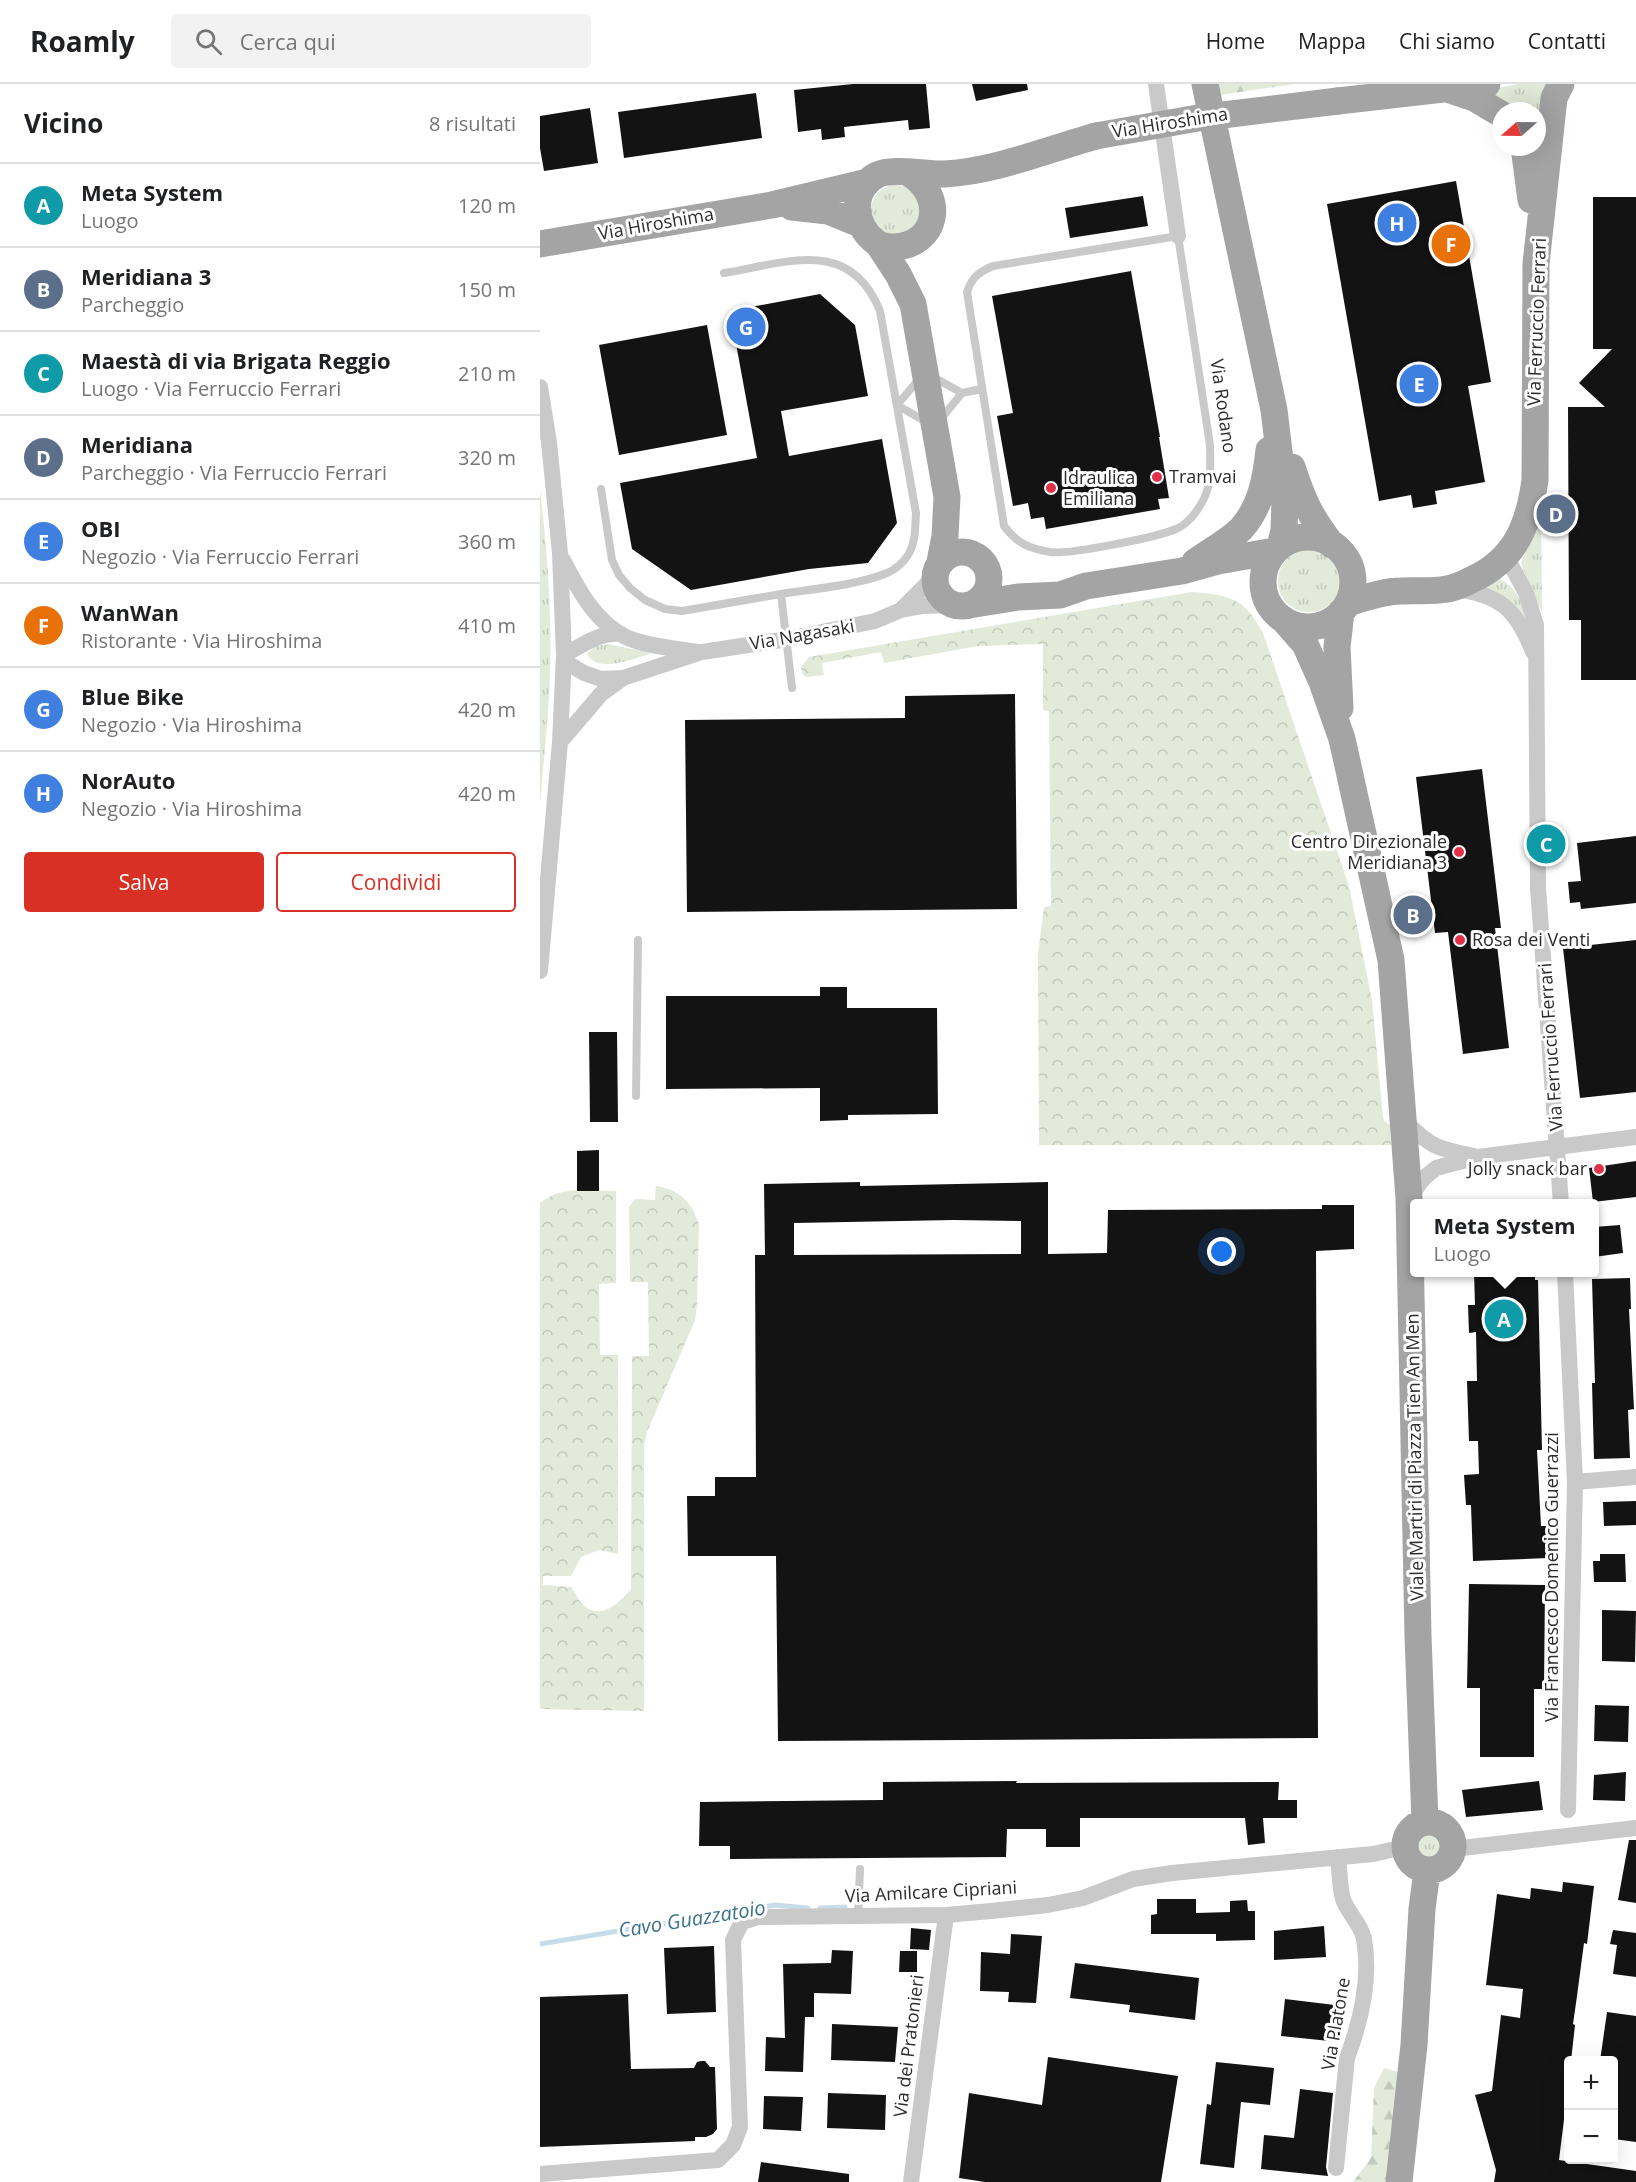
<!DOCTYPE html>
<html lang="it">
<meta charset="utf-8">
<style>
:root{--surface:#fff;--page:#f2f2f2;--text:#202124;--muted:#757577;--line:#e0e0e0;--accent:#d93025}
body{margin:0;font-family:"Open Sans",sans-serif;background:var(--page);color:var(--text)}
.controls{position:absolute;right:18px;bottom:18px;display:grid;overflow:hidden;border-radius:6px;box-shadow:0 6px 24px #0002}
.controls button{width:54px;height:54px;display:grid;place-items:center;padding:0;border:0;border-bottom:2px solid var(--line);background:var(--surface);color:var(--text);font:30px sans-serif}
.compass{position:absolute;left:952px;top:18px;width:54px;height:54px;border-radius:50%;background:var(--surface);box-shadow:0 6px 24px #0002;rotate:250deg}
.you{position:absolute;left:682px;top:1168px;width:21px;height:21px;margin:-15px;border:4px solid #fff;border-radius:50%;background:#1a73e8;box-shadow:0 0 0 9px #1a73e833}
.badge{display:grid;place-items:center;width:39px;height:39px;border-radius:50%;background:var(--accent);color:#fff;font-size:20px;font-weight:700}
.pin{position:absolute;translate:-50% -50%;border:3px solid #fff;box-shadow:0 2px 6px #0006}
.popup{position:absolute;left:870px;top:1115px;width:189px;height:78px;box-sizing:border-box;display:grid;place-content:center;border-radius:6px;background:var(--surface);filter:drop-shadow(0 2px 4px #0005);font-size:20px;white-space:nowrap;color:var(--muted)}
.popup b{font-size:22px;color:var(--text)}
.popup::after{content:'';position:absolute;left:50%;top:100%;margin-left:-12px;border:12px solid transparent;border-top-color:var(--surface)}
.list{margin:0;padding:0;list-style:none}
h2{display:flex;justify-content:space-between;align-items:center;height:78px;margin:0;padding:0 24px;font-size:26px}
h2 small{font-size:20px;font-weight:400;color:var(--muted)}
.list li{display:grid;grid-template-columns:39px 1fr auto;gap:18px;align-items:center;box-sizing:border-box;height:84px;padding:0 24px;border-top:2px solid var(--line)}
.list b{display:block;font-size:22px;white-space:nowrap}
.list p{margin:0;font-size:20px;white-space:nowrap;color:var(--muted)}
.list em{font-size:20px;font-style:normal;color:var(--muted)}
.actions{display:flex;gap:12px;padding:18px 24px}
.actions a{flex:1;padding:14px 0;border:2px solid var(--accent);border-radius:6px;text-align:center;font-size:21px;color:var(--accent)}
.actions .main{background:var(--accent);color:#fff}
.icon{flex:none;width:33px;height:33px;fill:none;stroke:currentColor;stroke-width:2;stroke-linecap:round;stroke-linejoin:round}
.map{position:relative;flex:none;width:1096px;height:2098px;overflow:hidden}
header{display:flex;align-items:center;gap:36px;box-sizing:border-box;height:84px;padding:0 30px;background:var(--surface);border-bottom:2px solid var(--line)}
header strong{font-size:28px}
nav{display:flex;gap:33px;margin-inline-start:auto;font-size:21px}
.search{width:420px;height:54px;background:var(--page);display:flex;align-items:center;gap:15px;box-sizing:border-box;padding:0 21px;border-radius:6px;color:var(--muted);font-size:22px}
main{display:flex}
aside{flex:1;background:var(--surface)}
.map>svg:first-child{display:block}
.grass{fill:url(#grass-tufts)}
.forest{fill:url(#forest-firs)}
.park{fill:url(#park-crowns)}
.lines{fill:none;stroke-linecap:round;stroke-linejoin:round}
.stream{stroke:#c6dee9;stroke-width:5}
.building{fill:#131313;fill-rule:evenodd}
.lane{stroke:#c9c9c9;stroke-width:8}
.street{stroke:#c9c9c9;stroke-width:16}
.primary{stroke:#a4a4a4;stroke-width:27}
.primary-bridge{stroke:#a4a4a4;stroke-width:27}
.poi-dot{fill:#df324a;stroke:#fff;stroke-width:2}
.labels{text-anchor:middle;stroke-width:6;stroke-linejoin:round;paint-order:stroke}
.street-label{font-size:18px;fill:#2c2c2c;stroke:#fff}
.poi-label{font-size:18px;fill:#2c2c2c;stroke:#fff;text-anchor:start}
.water-label{font-size:20px;font-style:italic;fill:#3d728b;stroke:#fff}
</style>
<header>
<strong>Roamly</strong>
<div class="search"><svg class="icon" aria-label="search" viewBox="0 0 24 24"><circle cx="10" cy="10" r="6"/><path d="M15 15l6 6"/></svg>Cerca qui</div>
<nav><a>Home</a><a>Mappa</a><a>Chi siamo</a><a>Contatti</a></nav>
</header>
<main>
<aside>
<h2>Vicino<small>8 risultati</small></h2>
<ul class="list">
<li><span class="badge" style="background:#0f9aa8">A</span><div><b>Meta System</b><p>Luogo</p></div><em>120 m</em></li>
<li><span class="badge" style="background:#5c6f8a">B</span><div><b>Meridiana 3</b><p>Parcheggio</p></div><em>150 m</em></li>
<li><span class="badge" style="background:#0f9aa8">C</span><div><b>Maestà di via Brigata Reggio</b><p>Luogo · Via Ferruccio Ferrari</p></div><em>210 m</em></li>
<li><span class="badge" style="background:#5c6f8a">D</span><div><b>Meridiana</b><p>Parcheggio · Via Ferruccio Ferrari</p></div><em>320 m</em></li>
<li><span class="badge" style="background:#3f7fe0">E</span><div><b>OBI</b><p>Negozio · Via Ferruccio Ferrari</p></div><em>360 m</em></li>
<li><span class="badge" style="background:#e8710a">F</span><div><b>WanWan</b><p>Ristorante · Via Hiroshima</p></div><em>410 m</em></li>
<li><span class="badge" style="background:#3f7fe0">G</span><div><b>Blue Bike</b><p>Negozio · Via Hiroshima</p></div><em>420 m</em></li>
<li><span class="badge" style="background:#3f7fe0">H</span><div><b>NorAuto</b><p>Negozio · Via Hiroshima</p></div><em>420 m</em></li>
</ul>
<div class="actions"><a class="main">Salva</a><a>Condividi</a></div>
</aside>
<div class="map">
<svg width="1096" height="2098" viewBox="0 0 1096 2098">
<defs>
<pattern id="grass-tufts" width="24" height="20" patternUnits="userSpaceOnUse" patternTransform="scale(1.5)"><rect width="24" height="20" fill="#e3eada"/><path d="M3 7l-1-3M5 7V3M7 7l1-3M15 17l-1-3M17 17v-4M19 17l1-3" fill="none" stroke="#c3c9bb"/></pattern>
<pattern id="forest-firs" width="22" height="20" patternUnits="userSpaceOnUse" patternTransform="scale(1.5)"><rect width="22" height="20" fill="#e3eada"/><path d="M5 1l3.5 6h-7zM16 11l3.5 6h-7z" fill="#c3c9bb"/></pattern>
<pattern id="park-crowns" width="20" height="18" patternUnits="userSpaceOnUse" patternTransform="scale(1.5)"><rect width="20" height="18" fill="#e3eada"/><path d="M2 6a3 3 0 1 1 6 0M12 15a3 3 0 1 1 6 0" fill="none" stroke="#c3c9bb"/></pattern>
</defs>
<rect width="100%" height="100%" fill="#fff"/>
<!-- grass -->
<path class="grass" d="M979,0h34l-16,57v-30h-22l-30,-21z
M331 126a25 25 0 1 1 50 0a25 25 0 1 1-50 0Z
M0,405c8,69 13,138 9,207 -2,36 -6,71 -9,106z
M1001,429l1,99 -12,-23 -9,-26z
M738 497a31 31 0 1 1 62 0a31 31 0 1 1-62 0Z
M960,495c21,10 25,35 31,56l-50,-48z
M68,560l43,9c-16,6 -54,21 -64,1l9,-8z
M872 1763a17 17 0 1 1 34 0a17 17 0 1 1-34 0Z"/>
<!-- forest -->
<path class="forest" d="M678,0h77l-75,11z
M844,1984l15,4 -9,110h-37l18,-24 3,-70z"/>
<!-- park -->
<path class="park" d="M652,508c38,3 52,6 71,41l86,253 23,114 11,118 2,4 5,3 1,20h-352l-1,-192 6,-46 7,-1 -2,-195 -6,-1v-66l-65,2 -94,17 -3,-11 -59,11 2,12 -17,2 -4,-2 -2,-8 8,-10z
M116,1102c24,4 36,16 43,39l-2,80 -2,15 -48,112 -3,13v266l-104,-2v-506c21,-18 50,-12 76,-12v92l-17,1 1,71h18v199l-19,-4 -18,7 -10,19h-28v9l28,2c4,5 7,12 11,17 18,18 37,-1 49,-15l1,-233h17l-1,-74h-18l-1,-75 6,-8 20,1z"/>
<g class="lines">
<!-- stream -->
<path class="stream" d="M280,1824l25,-1
M0,1860l235,-39 33,3"/>
</g>
<!-- building -->
<path class="building" d="M313,0h73l4,44 -21,2 -1,-10 -64,7 1,10 -23,3 -1,-11 -23,3 -4,-42z
M432,0h55l1,6 -52,11z
M216,9l6,45 -138,20 -6,-46z
M50,24l8,55 -54,8 -4,-23v-32z
M916,97l35,201 -23,4 17,96 -50,9 2,13 -24,4 -2,-13 -32,6 -52,-297z
M603,112l5,30 -78,12 -5,-30z
M1053,113h43v483h-55v-60h-12l-1,-213h37l-26,-24 33,-34h-19z
M591,187l29,166h-1l10,61 -11,1 2,10 -114,20 -2,-12 -13,2 -3,-16 -15,3 -16,-90 16,-3 -21,-117z
M280,210l35,31 13,71 -87,15 8,45 93,-17 15,84 -29,40 -59,6 -118,21 -59,-41 -12,-66 137,-25 -27,-147z
M167,241l20,110 -108,20 -20,-110z
M475,610l2,215 -330,3 -2,-192 220,-2v-22z
M942,685l19,159h-6l14,120 -46,6 -15,-122 -13,1 -19,-156z
M1096,752v67l-55,6 -1,-7 -10,1 -2,-21 13,-1 -4,-38z
M1096,856v152l-56,6 -17,-150z
M280,903h27v21h90l1,106 -90,1v5l-28,1v-33l-154,1v-93h154z
M49,948h28l1,90h-28z
M59,1066v41h-22v-40z
M1096,1077v36l-43,5 -4,-34z
M320,1098v4l188,-4v72l59,-1 1,-43 214,-1v-4h32v44l-38,2 2,487 -540,3 -2,-185h-88l-1,-60h28v-19h41l-1,-222h10l-1,-71zM414,1136l67,1v33l-227,1v-32z
M1080,1141l3,28 -29,4v-30z
M934,1188h61v8h3l4,170h-5l4,76h6l1,32 -75,3 -2,-56h-5l-2,-30 15,-1 -1,-33h-9l-2,-60h10l-1,-49 -7,1 -1,-28h7z
M1090,1194l1,31h-2l5,100 -6,1 2,48 -36,1 -2,-76h3l-3,-104z
M1096,1417v24l-32,1 -1,-24z
M1060,1470h25l1,28h-32l-1,-21h7z
M929,1500l76,1 -1,104h-10v68h-54v-69h-13z
M1062,1526l34,1 -1,51 -33,-1z
M1055,1621l34,1 -1,36 -34,-1z
M1086,1688l-1,29 -32,-1 1,-25z
M477,1697l-1,2 263,-1 -1,18h19v18h-34l2,25 -17,2 -3,-27h-165v29h-34v-18h-39l-1,28 -276,2v-13h-31l1,-44 183,-2v-18z
M999,1697l4,29 -77,7 -4,-27z
M1089,1756h7v63l-18,-3z
M1023,1798l31,4 -7,58 -3,-1 -7,53 -4,28 2,1 -4,36h-2v18l-10,81 77,11v11h-142l2,-12 -21,-75 17,-4 9,-76 19,3 3,-29 -37,-4 11,-91 33,5 1,-11 31,4z
M617,1815h39v14l34,-1v-11l17,-1 1,11h7v29l-39,1v-7h-65v-19l6,-1z
M784,1842l2,31 -52,3v-29z
M371,1844l20,2 -2,20 -19,-1z
M1073,1846l23,3v44l-23,-3 4,-29 -7,-1z
M471,1850l31,2 -6,67 -28,-1 1,-10 -29,-1 1,-39 29,2z
M174,1862l2,66 -49,2 -3,-66z
M292,1866l21,1 -2,43 -37,-1v24h-9l-2,55 -38,-1 1,-34 19,1 -2,-74 48,-1z
M360,1867h17v21h-18z
M535,1879l124,15 -4,42 -66,-8 1,-7 -60,-7z
M88,1910l3,75 63,-1 3,-6 4,-1h4l5,6h5l2,62 -4,5 -7,3h-11v4l-155,6v-150z
M745,1915l58,7 -4,36 -58,-6z
M1067,1928l29,4v126l-22,-3v-78h-14z
M292,1940l66,3 -3,35 -64,-2z
M508,1973l130,19 -17,106h-176l-26,-4 10,-85 73,12z
M676,1978l58,6 -4,37 -29,-3 -7,66 -34,-4 7,-60 4,1z
M760,2005l33,4 -7,74 2,9 -67,-7 3,-34 30,3z
M288,2009l58,2 -1,35 -58,-2z
M224,2012l39,1 -2,34 -38,-2z
M221,2078l88,12v8h-91z"/>
<g class="lines">
<!-- lane -->
<path class="lane" d="M638,152l32,209c1,31 2,49 -19,73 -4,4 -9,9 -15,11 -18,8 -107,26 -126,23 -22,-4 -32,-8 -46,-26l-37,-234c5,-15 12,-20 26,-26z
M184,189c62,-10 126,-37 156,38l36,202c-1,15 0,29 -8,42 -4,7 -13,15 -21,18 -29,12 -74,16 -106,21l11,94
M393,293l29,16
M422,309l20,-4
M357,321l31,18
M357,321l23,-27
M400,336l22,-27
M61,405l11,71 7,15 11,13 15,12 20,9 17,2 99,-17
M96,1012l2,-156
M318,1832l2,-47"/>
<!-- street -->
<path class="street" d="M616,0l22,152
M0,303l9,55 11,111 4,102 -4,87 -20,229
M966,472l20,37 10,32 2,263 23,316
M23,476c15,29 33,64 65,78 22,9 47,10 70,14
M914,505c46,5 63,21 79,63
M361,526l34,-34
M24,571c19,-10 35,-23 57,-21
M24,577l20,12 17,6 22,-1 79,-26 86,-13 87,-18 26,-11 22,-4 31,-1
M20,658l41,-48 22,-16
M864,1036c26,27 34,29 70,36
M869,1114l14,-19 13,-11 42,-11 158,-20
M1025,1188l10,210 -7,328
M1035,1398l61,-5
M913,1765l183,-21
M796,2084l11,-110c14,-37 24,-80 17,-119 -3,-16 -16,-25 -21,-40 -4,-13 -3,-29 -5,-42
M0,2090l178,-14 15,-15 7,-18 -7,-187 9,-18 16,-5 188,-2 45,-4 57,-6 35,-7 50,-19 39,-6 201,-19 31,-7
M371,2098l35,-267"/>
<!-- primary -->
<path class="primary" d="M665,0l69,326 11,91 -1,29 -4,17
M910,6l24,8 27,16
M798,17l149,-17
M984,63l7,53
M370,90c36,22 28,71 -16,73 -5,0 -12,-1 -17,-4 -24,-16 -28,-53 0,-68 16,-8 48,0 68,-1 51,-3 101,-24 151,-38
M252,123l36,4 32,13
M0,160l232,-39 96,-23
M339,161l19,29 15,30 34,193 -2,39 -5,26
M752,383c11,34 18,49 40,78
M723 498a45 45 0 1 1 90 0a45 45 0 1 1-90 0Z
M395 495a27 27 0 1 1 54 0a27 27 0 1 1-54 0Z
M655,478c15,-11 33,-20 46,-33 20,-22 25,-51 28,-79
M808,519c17,-5 35,-12 53,-12 15,-1 30,1 46,-2 9,-1 18,-6 26,-10 43,-20 56,-55 62,-99l1,-216 18,-166 7,-14
M435,520l43,-7 42,-2 26,-9 96,-15 36,-10 57,-10
M743,535l22,25 17,38 20,57 49,221 18,238 9,438 7,186
M800,624l-3,-61 4,-35
M865 1762a24 24 0 1 1 48 0a24 24 0 1 1-48 0Z
M859,2098l15,-137 8,-136 5,-38"/>
<!-- primary-bridge -->
<path class="primary-bridge" d="M556,52l102,-18 140,-17"/>
</g>
<!-- markers -->
<g class="poi-dot">
<circle cx="617" cy="393" r="6"/>
<circle cx="511" cy="404" r="6"/>
<circle cx="919" cy="768" r="6"/>
<circle cx="920" cy="856" r="6"/>
<circle cx="1059" cy="1085" r="6"/>
</g>
<g class="labels">
<!-- street labels -->
<g class="street-label">
<text transform="translate(630 39) rotate(-9)" y="6">Via Hiroshima</text>
<text transform="translate(116 140) rotate(-10)" y="6">Via Hiroshima</text>
<text transform="translate(997 238) rotate(-88)" y="6">Via Ferruccio Ferrari</text>
<text transform="translate(683 322) rotate(82)" y="6">Via Rodano</text>
<text transform="translate(262 551) rotate(-10)" y="6">Via Nagasaki</text>
<text transform="translate(1011 963) rotate(-94)" y="6">Via Ferruccio Ferrari</text>
<text transform="translate(875 1373) rotate(-91)" y="6">Viale Martiri di Piazza Tien An Men</text>
<text transform="translate(1012 1493) rotate(-90)" y="6">Via Francesco Domenico Guerrazzi</text>
<text transform="translate(391 1808) rotate(-3)" y="6">Via Amilcare Cipriani</text>
<text transform="translate(796 1940) rotate(-80)" y="6">Via Platone</text>
<text transform="translate(369 1962) rotate(-83)" y="6">Via dei Pratonieri</text>
</g>
<!-- poi labels -->
<g class="poi-label">
<text x="629" y="399">Tramvai</text>
<text x="523" y="400">Idraulica<tspan x="523" dy="21">Emiliana</tspan></text>
<text x="907" y="764" text-anchor="end">Centro Direzionale<tspan x="907" dy="21">Meridiana 3</tspan></text>
<text x="932" y="862">Rosa dei Venti</text>
<text x="1047" y="1091" text-anchor="end">Jolly snack bar</text>
</g>
<!-- water labels -->
<g class="water-label">
<text transform="translate(152 1835) rotate(-9)" y="7">Cavo Guazzatoio</text>
</g>
</g>
</svg>
<div class="controls">
<button>+</button>
<button>−</button>
</div>
<svg class="compass" viewBox="-18 -18 36 36"><path d="M0-13l5 13h-10z" fill="#e53935"/><path d="M0 13l5-13h-10z" fill="#757577"/></svg>
<div class="you"></div>
<div class="pin badge" style="left:964px;top:1235px;background:#0f9aa8">A</div>
<div class="popup"><b>Meta System</b>Luogo</div>
<div class="pin badge" style="left:873px;top:831px;background:#5c6f8a">B</div>
<div class="pin badge" style="left:1006px;top:760px;background:#0f9aa8">C</div>
<div class="pin badge" style="left:1016px;top:430px;background:#5c6f8a">D</div>
<div class="pin badge" style="left:879px;top:300px;background:#3f7fe0">E</div>
<div class="pin badge" style="left:911px;top:160px;background:#e8710a">F</div>
<div class="pin badge" style="left:206px;top:243px;background:#3f7fe0">G</div>
<div class="pin badge" style="left:857px;top:139px;background:#3f7fe0">H</div>
</div>
</main>
